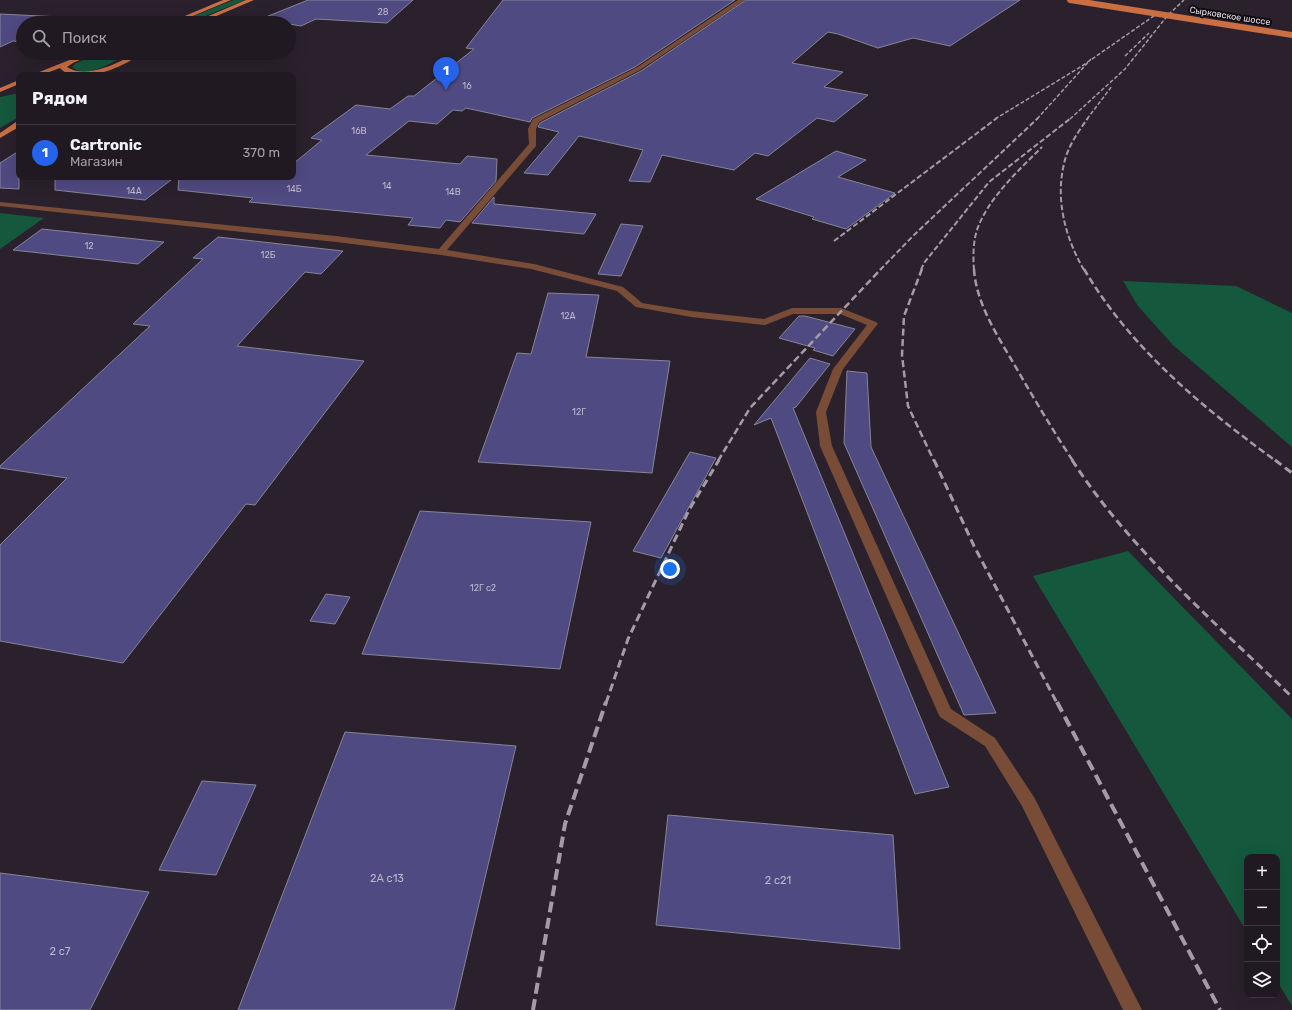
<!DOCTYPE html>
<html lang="ru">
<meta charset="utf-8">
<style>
:root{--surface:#201922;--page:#2d262f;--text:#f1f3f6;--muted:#a2a0a5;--line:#3d3840;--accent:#2563eb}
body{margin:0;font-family:Rubik,sans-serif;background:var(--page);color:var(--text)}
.controls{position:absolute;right:12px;bottom:12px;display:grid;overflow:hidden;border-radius:8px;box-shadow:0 4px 16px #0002}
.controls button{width:36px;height:36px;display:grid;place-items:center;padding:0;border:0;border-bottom:1px solid var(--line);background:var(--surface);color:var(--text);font:20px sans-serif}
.you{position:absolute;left:670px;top:569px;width:14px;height:14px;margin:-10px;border:3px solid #fff;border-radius:50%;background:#1a73e8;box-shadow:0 0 0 6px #1a73e833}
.badge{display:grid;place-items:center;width:26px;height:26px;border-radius:50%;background:var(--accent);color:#fff;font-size:13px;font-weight:700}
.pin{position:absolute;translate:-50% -33px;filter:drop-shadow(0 1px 2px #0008)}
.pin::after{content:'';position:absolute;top:21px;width:14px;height:12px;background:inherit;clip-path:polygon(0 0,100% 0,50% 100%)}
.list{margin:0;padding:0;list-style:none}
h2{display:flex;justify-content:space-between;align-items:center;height:52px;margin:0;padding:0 16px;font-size:17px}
h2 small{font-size:13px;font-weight:400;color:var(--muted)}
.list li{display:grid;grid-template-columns:26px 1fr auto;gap:12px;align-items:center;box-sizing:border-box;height:56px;padding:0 16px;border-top:1px solid var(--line)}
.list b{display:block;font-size:15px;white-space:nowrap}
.list p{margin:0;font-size:13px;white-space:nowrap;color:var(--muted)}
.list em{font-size:13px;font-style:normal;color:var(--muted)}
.icon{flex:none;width:22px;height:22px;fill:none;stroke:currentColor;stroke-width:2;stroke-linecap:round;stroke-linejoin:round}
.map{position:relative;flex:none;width:1292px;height:1010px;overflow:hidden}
.search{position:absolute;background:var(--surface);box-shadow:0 4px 16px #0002;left:16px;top:16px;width:280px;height:44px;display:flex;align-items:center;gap:10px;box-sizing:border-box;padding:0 14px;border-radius:22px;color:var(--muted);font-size:15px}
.panel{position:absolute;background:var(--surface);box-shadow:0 4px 16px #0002;left:16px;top:72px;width:280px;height:108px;border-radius:8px}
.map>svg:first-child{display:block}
.green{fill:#14593d}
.building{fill:#504a82;stroke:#858596}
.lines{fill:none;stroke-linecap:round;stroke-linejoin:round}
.street{fill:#784c37;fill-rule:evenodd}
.primary{fill:#c96f43;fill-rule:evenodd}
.rail-far4{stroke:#a49ca5;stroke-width:1.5;stroke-dasharray:4 2;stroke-linecap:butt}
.rail-far3{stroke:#a49ca5;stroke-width:2;stroke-dasharray:5.5 2.5;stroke-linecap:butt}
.rail-far2{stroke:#a49ca5;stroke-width:2.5;stroke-dasharray:7 3.5;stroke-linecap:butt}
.rail-far1{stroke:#a49ca5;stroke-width:3;stroke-dasharray:8 4.5;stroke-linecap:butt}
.rail{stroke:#a49ca5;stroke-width:4;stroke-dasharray:11 5.5;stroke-linecap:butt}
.primary-bridge{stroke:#c96f43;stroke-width:6}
.labels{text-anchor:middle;stroke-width:4;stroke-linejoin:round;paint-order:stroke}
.number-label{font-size:9px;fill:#beb8cc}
.far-street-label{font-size:9px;fill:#e3dce4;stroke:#110c12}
.near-number-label{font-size:11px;fill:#beb8cc}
</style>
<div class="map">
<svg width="1292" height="1010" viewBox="0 0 1292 1010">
<rect width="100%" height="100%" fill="#2b212d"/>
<!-- green -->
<path class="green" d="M234,0h11l-57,23h-12z
M101,53h27c-13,8 -41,27 -56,14l4,-4z
M19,93v24l-19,11v-31z
M0,213l44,5 -44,31z
M1123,281l113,5 56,27v134l-119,-102 -35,-39z
M1128,551l164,168v287l-15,-25v-124h-30v75l-214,-356z"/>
<!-- building -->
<path class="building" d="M308,0h105l-26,23 -71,-4 -15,7 -40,-7z
M503,0h232l-100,67 -103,51 -2,4 -64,-14 -4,3 -9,-1 -16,14 -28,-3 -43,34 94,9 7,-8 30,3 -1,22 -36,41 -14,-2 -6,8 -32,-3 5,-7 -164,-16 4,-4 -75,-8 1,-13h114v-13l29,-24 -11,-2 45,-33 34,4 18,-13h6l60,-47 -8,-1z
M746,0h274l-70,46 -37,-8 -35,10 -40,-14 -10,-2 -36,31 51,9 -19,15 44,8 -34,27 -17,-4 -49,38 -13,-3 -21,17 -72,-15 -12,27 -21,-1 14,-31 -64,-14 -31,39 -24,-2 35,-41 -21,-5 2,-4 101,-52z
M0,14l61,3 -12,6h-26v19l-10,-1 -13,6z
M19,151v38l-19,-1v-25z
M836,151l30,9 -28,17 57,16 -49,36 -34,-10 2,-2 -58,-18z
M55,177h120l-30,23 -90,-10z
M494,197v7l102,10 -12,20 -112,-11z
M621,224l22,2 -22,50 -23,-2z
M42,229l122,13 -26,22 -125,-14z
M218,237l125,14 -22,23 -16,-2 -68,74 127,15 -109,144 -9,-1 -123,159 -123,-22v-96l67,-67 -67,-10v-2l150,-140 -17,-2 70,-65 -10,-1z
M548,293l51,2 -13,62 84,4 -18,112 -174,-11 39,-109 14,1z
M799,316h6l50,13 -22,27 -20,-6 2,-2 -36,-10z
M810,358l20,6 -34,43 -3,1 156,379 -34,7 -144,-376 -17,7z
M847,371l20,2 4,74 125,266 -32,2 -120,-272z
M690,452l26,6 -55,100 -28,-7z
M420,511l171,11 -31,147 -198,-15z
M326,594l24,3 -15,27 -25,-3z
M345,732l171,14 -62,264h-216z
M202,781l54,4 -40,90 -57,-5z
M668,815l225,20 7,114 -244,-24z
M0,873l149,19 -59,118h-90z"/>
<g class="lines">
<!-- street -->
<path class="street" d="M738,0h7l-105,70 -101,52 -3,7v17l-89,104 87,14 89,23 19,16 49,8 73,8 28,-11h49l35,14 2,2 -2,2 -33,43 -17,43 6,34 119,263 44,29 39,59 108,213h-19l-101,-204 -37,-60 -45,-29 -2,-4 -118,-267 -4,-34 17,-43 34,-44 -27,-11h-47l-28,11 -74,-8 -55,-10 -19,-16 -86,-22 -90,-14 -105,-13 -336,-36v-4l336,34 103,13 90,-105 -1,-15 5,-10 103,-51z"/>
<!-- primary -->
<path class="primary" d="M223,0h8l-55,23h-8z
M246,0h8l-54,23h-8z
M87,53h9l-23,10 -6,4c15,10 39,1 54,-6 8,-4 11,-8 20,-8 -15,14 -65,34 -81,15l-19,7h-9z
M19,80v4l-19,8v-4z
M16,122h3v5l-19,11v-5z"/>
<!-- rail-far4 -->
<path class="rail-far4" d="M1125,56l24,-23
M995,119l87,-53 76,-53
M1037,119l54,-60
M1070,119l55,-50 43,-54 16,-15
M1087,119l25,-33"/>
<!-- rail-far3 -->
<path class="rail-far3" d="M834,241l163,-123
M880,270l34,-35 124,-117
M921,270l3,-7 65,-81 82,-64
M974,270c-1,-13 -1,-28 3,-40 11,-32 42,-60 65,-83
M1084,270c-18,-31 -29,-69 -20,-106 3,-16 14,-32 24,-46"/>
<!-- rail-far2 -->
<path class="rail-far2" d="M922,269l-18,47 -2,39 6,51 26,55
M974,269c2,34 23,66 40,95 19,33 38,65 59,97
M1084,269c47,80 118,138 192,192
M718,461l32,-53 131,-139"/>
<!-- rail-far1 -->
<path class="rail-far1" d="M934,460l40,86 83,157
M1072,460c58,90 144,163 220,237
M1275,460l17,13
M606,703l22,-64 61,-129 30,-50"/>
<!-- rail -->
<path class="rail" d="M1057,702l163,308
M533,1010l32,-186 41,-122"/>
<!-- primary-bridge -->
<path class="primary-bridge" d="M1070,0l222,35"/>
</g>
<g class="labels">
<!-- number labels -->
<g class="number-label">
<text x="383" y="15">28</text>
<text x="467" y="89">16</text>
<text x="359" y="134">16В</text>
<text x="387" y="189">14</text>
<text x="294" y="192">14Б</text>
<text x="134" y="194">14А</text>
<text x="453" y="195">14В</text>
<text x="89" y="249">12</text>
<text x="268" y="258">12Б</text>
<text x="568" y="319">12А</text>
<text x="579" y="415">12Г</text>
<text x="483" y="591">12Г с2</text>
</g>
<!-- far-street labels -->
<g class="far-street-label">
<text transform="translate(1230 16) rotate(9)" y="3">Сырковское шоссе</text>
</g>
<!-- near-number labels -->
<g class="near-number-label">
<text x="387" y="882">2А с13</text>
<text x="778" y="884">2 с21</text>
<text x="60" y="955">2 с7</text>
</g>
</g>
</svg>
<div class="controls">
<button>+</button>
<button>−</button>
<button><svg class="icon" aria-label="locate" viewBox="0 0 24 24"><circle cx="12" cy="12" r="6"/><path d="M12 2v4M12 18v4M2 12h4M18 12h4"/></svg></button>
<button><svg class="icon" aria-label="layers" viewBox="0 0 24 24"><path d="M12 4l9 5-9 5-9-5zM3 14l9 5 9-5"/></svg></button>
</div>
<div class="you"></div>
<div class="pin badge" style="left:446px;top:90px">1</div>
<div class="search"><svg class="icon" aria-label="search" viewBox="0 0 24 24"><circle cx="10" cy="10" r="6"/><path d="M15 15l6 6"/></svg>Поиск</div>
<section class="panel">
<h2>Рядом<small></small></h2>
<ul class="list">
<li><span class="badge">1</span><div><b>Cartronic</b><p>Магазин</p></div><em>370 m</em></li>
</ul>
</section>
</div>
